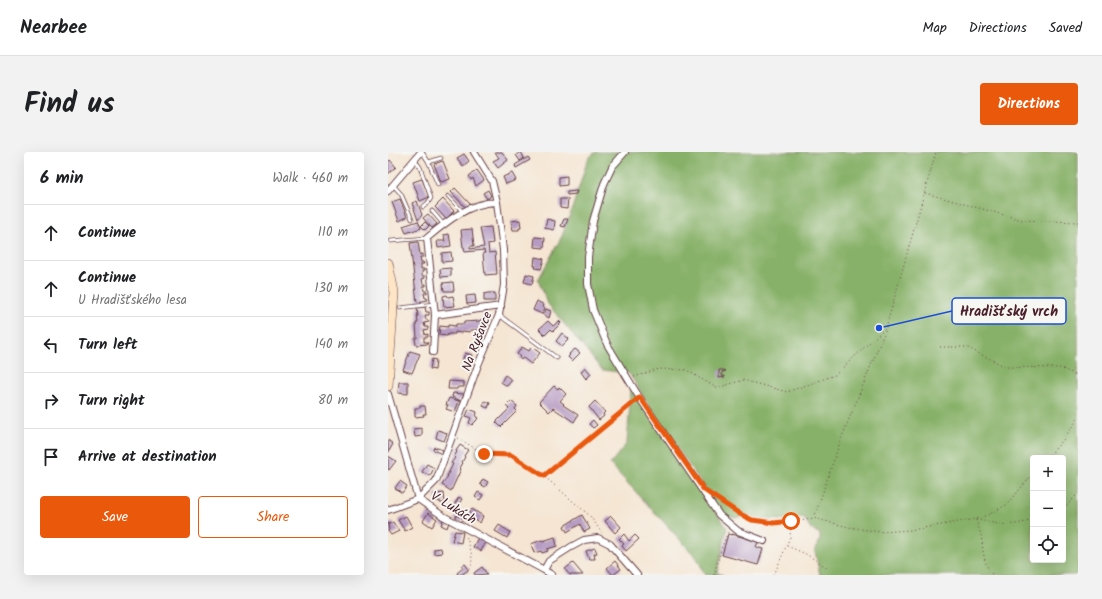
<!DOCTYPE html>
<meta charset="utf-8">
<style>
:root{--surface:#fff;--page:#f2f2f2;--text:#202124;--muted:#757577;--line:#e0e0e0;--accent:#ea580c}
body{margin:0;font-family:Kalam,sans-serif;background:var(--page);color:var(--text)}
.controls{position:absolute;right:12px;bottom:12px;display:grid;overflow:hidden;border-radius:4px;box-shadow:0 4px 16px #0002}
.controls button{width:36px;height:36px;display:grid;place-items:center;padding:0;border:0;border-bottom:1px solid var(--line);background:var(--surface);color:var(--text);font:20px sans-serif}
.stop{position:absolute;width:12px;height:12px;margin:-9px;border:3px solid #ea580c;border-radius:50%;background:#fff}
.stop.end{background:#ea580c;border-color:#fff;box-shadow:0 1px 4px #0008}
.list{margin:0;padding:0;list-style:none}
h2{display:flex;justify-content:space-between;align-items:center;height:52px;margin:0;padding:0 16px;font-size:17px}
h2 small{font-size:13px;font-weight:400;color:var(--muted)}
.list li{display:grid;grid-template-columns:26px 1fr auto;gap:12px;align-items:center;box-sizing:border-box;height:56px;padding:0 16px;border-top:1px solid var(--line)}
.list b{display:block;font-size:15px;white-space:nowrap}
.list p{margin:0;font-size:13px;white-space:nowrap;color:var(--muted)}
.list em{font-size:13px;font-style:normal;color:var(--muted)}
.actions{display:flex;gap:8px;padding:12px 16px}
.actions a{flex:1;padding:9px 0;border:1px solid var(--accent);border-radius:4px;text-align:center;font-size:14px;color:var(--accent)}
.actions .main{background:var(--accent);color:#fff}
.icon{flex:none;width:22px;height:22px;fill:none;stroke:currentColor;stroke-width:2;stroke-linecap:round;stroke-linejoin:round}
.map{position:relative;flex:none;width:690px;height:423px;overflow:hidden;border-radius:4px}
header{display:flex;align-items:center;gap:24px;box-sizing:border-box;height:56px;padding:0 20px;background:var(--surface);border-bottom:1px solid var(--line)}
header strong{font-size:19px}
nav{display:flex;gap:22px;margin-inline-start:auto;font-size:14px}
.intro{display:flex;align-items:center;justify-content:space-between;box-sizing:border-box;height:96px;padding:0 24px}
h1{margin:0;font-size:28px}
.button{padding:10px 18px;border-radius:4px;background:var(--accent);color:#fff;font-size:14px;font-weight:700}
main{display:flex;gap:24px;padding:0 24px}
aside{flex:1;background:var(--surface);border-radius:4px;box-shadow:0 4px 16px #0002}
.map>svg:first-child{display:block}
.forest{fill:#87b168;stroke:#68684a;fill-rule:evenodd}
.building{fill:#b59ac3}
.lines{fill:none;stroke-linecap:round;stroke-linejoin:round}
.lane-casing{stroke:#643d44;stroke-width:4.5}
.street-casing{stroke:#643d44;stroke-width:8}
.secondary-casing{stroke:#643d44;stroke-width:10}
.path{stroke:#643d44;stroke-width:1;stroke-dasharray:1 3;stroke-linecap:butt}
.lane{stroke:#fff;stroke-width:3}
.street{stroke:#fff;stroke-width:6}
.secondary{stroke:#fde5c5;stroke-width:9}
.route{stroke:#ea580c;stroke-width:5}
.labels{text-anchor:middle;stroke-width:3.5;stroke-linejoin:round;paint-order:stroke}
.street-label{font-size:13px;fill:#4a1f2b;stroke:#f6f6f2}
.leader{fill:none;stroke:#1d4ed8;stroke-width:1.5}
.callout-dot{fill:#1d4ed8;stroke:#f6f6f2;stroke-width:1.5}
.callout{fill:#f6f6f2;stroke:#1d4ed8;stroke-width:1.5}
.callout-label{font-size:14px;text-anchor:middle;font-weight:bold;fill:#4a1f2b}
</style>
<header>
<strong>Nearbee</strong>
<nav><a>Map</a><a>Directions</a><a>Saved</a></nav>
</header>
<div class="intro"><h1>Find us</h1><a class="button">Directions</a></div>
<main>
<aside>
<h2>6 min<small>Walk · 460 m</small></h2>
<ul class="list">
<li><svg class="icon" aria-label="ahead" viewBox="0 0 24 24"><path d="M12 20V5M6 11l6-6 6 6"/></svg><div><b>Continue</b></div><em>110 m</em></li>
<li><svg class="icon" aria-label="ahead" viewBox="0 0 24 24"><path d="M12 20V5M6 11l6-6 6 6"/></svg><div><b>Continue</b><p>U Hradišťského lesa</p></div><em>130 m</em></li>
<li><svg class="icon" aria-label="left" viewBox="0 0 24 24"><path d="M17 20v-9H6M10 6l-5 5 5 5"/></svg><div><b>Turn left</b></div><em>140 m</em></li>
<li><svg class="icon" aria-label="right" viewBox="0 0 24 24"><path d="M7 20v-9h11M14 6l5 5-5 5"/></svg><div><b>Turn right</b></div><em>80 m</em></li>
<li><svg class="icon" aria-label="arrive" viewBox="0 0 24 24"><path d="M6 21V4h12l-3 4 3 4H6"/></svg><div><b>Arrive at destination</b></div></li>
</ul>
<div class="actions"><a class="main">Save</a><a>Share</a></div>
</aside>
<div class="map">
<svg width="690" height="423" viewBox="0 0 690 423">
<rect width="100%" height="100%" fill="#f6f6f2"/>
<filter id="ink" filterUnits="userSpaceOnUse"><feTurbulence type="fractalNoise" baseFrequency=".025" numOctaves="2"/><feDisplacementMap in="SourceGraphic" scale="8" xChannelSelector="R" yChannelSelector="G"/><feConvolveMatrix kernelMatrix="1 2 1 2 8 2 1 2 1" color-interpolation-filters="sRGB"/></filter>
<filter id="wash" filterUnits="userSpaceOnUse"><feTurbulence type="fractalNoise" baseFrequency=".012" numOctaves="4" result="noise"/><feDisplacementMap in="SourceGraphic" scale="16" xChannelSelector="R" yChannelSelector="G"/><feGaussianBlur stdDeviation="0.9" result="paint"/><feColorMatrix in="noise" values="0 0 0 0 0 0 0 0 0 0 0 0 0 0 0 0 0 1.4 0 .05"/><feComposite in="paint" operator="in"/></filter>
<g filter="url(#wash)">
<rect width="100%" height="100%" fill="#f5e5d2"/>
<!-- forest -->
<path class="forest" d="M207,0h483v423h-258l-5,-24 5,-11v-6l-9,-5 -7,-11 -2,-1 -23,3 -22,-2 -9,-3 -13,3 -5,-1 -5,-2 -10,-11 -63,-94 -23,-37 -27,-3 -54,-66 -10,-24 24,-44 8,-21 18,-56zM645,306h30v102h-30z
M243,237l96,139 -10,45 6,2h-18l-8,-17 -87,-94 17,-21z"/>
<g id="blocks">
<!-- building -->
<path class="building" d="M107,0h7l6,8 -10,8 -5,-7 6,-3z
M133,0l3,6 -4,3 -4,-6z
M76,2l5,7 -6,5 -6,-8z
M140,5l2,3 -14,8 -1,-3z
M2,8l6,7 -8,7v-12z
M55,9l7,18 -9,3 -7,-18z
M89,18l7,10 -8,6 -3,-8 -2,2 -2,-4z
M124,21l4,7 -10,4 -3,-7z
M179,24v9l-8,1v-9z
M34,27l7,18 -9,4 -7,-19z
M67,36l15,16 -4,4 -15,-16z
M100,38l3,6 -4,3 -4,-6z
M189,39l-1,3 -9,1v-3z
M12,47l7,18 -8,4 -7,-19z
M55,47l11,12 -8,8 -11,-12z
M172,47h8l-1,10 -7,-1z
M29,49l5,14 -4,5 -6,-17z
M40,62l9,10 -5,4 -9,-10z
M159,67l8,2 -1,9 -9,-2z
M176,67h4l-3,8 -4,-1z
M132,68l1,8h-2v2h-6l-2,-9z
M30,69l3,7 -15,5 -3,-7z
M37,70l4,4 -4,4 -4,-4z
M103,75l2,16 -5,1 1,9 6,-1 2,22 -12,1 -2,-22h2l-1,-3 -19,2 -1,-5h-1l-2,-17 11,-1 2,17h-4v3l14,-2 -4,-19z
M61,82l2,12 -13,2 -1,-7h8l-1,-6z
M147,85l10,1 -1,10 -10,-1z
M30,90l2,13 3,-1v3h-3l1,5h2l1,2h-3v5h3v2h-2v5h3v2l-3,1 1,5h3v2h-3l1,5h3v2h-3l1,5h2l1,2 -11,2 -7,-59z
M63,100l1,9 -10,1v-9z
M147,105l9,2 -3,10 -6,-1 1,-2h-2z
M63,116v8l-10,1 -1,-8z
M138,122l8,2 -2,8 -8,-2z
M65,130l1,9h-10l-1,-8z
M100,141h7v8h-11v-7z
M59,143l1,2 5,-1 2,10 -11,1 -1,-11z
M87,143l1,8 -9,1 -1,-8z
M149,149l7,4 -1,2 2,1 -3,6 -9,-4z
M37,155l1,5h3v3h-4l1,5h2l1,2 -5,1 1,4h3v2l-4,1 1,5 3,-1v3h-4v5h3l1,2 -12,1 -1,-7h2l-1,-15h2l-1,-7h1l-1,-8z
M158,157l5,2 -2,7 -5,-3z
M92,168h8l-1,9 -9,-1v2h-8v2l-8,-1v2l-7,-1v2h-7l-1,2 -8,-1 1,-9 8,1v-2l8,1v-2h8v-2l16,-1z
M160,169l5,5 6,-5 2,2 -8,8 -2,-2 -6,6 -6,-6z
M174,181l7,6 -7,7 -6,-5z
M134,195l7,4 2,-3 1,1 1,-1 7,5 -9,11 -8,-6 -2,2 -2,-3 1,-1 -3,-2z
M187,197l5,4 -8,8 -4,-4 2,-2 -1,-1z
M22,199l10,3 -8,19 -9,-3z
M77,201l7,2 -2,8 -8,-2z
M44,207l4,1 -1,10 -5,-1z
M197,215l6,7 -5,5 -5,-7z
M331,218h5l2,1 -4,1v4h3v1l-6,1z
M117,223l7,5 -5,6 -6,-4z
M61,229l15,1v5h-6l-1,2h-9z
M11,230h9v12l-10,-1z
M166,234l4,3 1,-2 7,7 -6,7 4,3 -1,1 15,10 -4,7 -21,-14 -4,4 -10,-10z
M65,241l11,1 -3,7 -9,-4z
M61,246l10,3 -4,11 -9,-3 2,-4h-2z
M97,249l5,2 -2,5 -5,-2z
M123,249l6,5 -2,3 2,2 -16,16 -5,-5 13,-13 -3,-3z
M207,249l10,11 -2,2 1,2 -5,4 -10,-13z
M32,254h5l1,8h-3l1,2 -9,1v-9h5z
M81,257l8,3 -1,5 2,1 -2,3 -4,4 -3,-2 2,-5 -5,-2z
M205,268l4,5 -4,3 -4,-4z
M34,276v8l-7,1 -1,-8z
M50,278l9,3 -3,8 -8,-3z
M0,288l5,4 -5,9z
M72,293l8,5 -4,6 1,1 -3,5 1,1 -3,5 1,1 -10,22 -9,-6 6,-9h-1l6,-12 -2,-1 4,-5 -1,-1 3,-5 -1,-1z
M46,295l9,3 -1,4 -9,-4z
M0,304l8,5 -7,9 -1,-1z
M39,312l7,4 -4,8 -8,-4z
M95,327l5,3 -3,5 -5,-3z
M12,329l7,5 -5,7 -7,-5z
M90,340l5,3 -3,5 -5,-3z
M56,341l1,10h-5v-2h-4l-1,-7z
M71,345l3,2 -5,8 -3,-2z
M84,357l11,7 -3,7 -12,-8z
M40,361l9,6 -5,8 -9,-6z
M69,363l7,4 -4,3 -6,-3z
M194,363l8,14 -6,3 -4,-8 -13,8 -3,-6z
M18,364l6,11 -7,4 -7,-11z
M223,364l10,11 -6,6 -10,-12z
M55,368l6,2 -2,6 -6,-3z
M5,370l6,9 -8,4 -3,-4 1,-1 -1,-7 1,1z
M111,373l11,7 -3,6 -12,-7z
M67,379l8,1 -2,11 -9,-2z
M236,382l5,7 6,-6 4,4 -13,12 -4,-5 2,-2 -5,-5z
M340,382l4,1v-1l26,8 -2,5 7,2 -5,16 -36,-10z
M167,385l2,9 -10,3 1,2 -6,2 -1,-2 -7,2 -3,-9 11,-4 1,1z
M90,386l8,4 -5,9 -8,-4z
M53,396l1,5 -8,1v-5z
M207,396l2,5 -3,1 1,5h-6l-3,-8z
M227,409l6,8 -8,6 -6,-7z
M185,411l10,12h-13l-3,-3 -2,-3z
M77,412l3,4v2l-7,5h-3l-1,-2 6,-5 -1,-2z
M94,415l5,7 -12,1 -1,-2z"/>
</g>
</g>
<g filter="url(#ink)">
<use href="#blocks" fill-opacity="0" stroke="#643d44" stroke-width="1"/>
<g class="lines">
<defs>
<path id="lane" d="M34,0l6,9 10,24
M27,8l5,7 11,31 -3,5 -5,4
M41,10l12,-4
M6,34l7,8 11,25
M60,44l15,16
M44,59l12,14
M3,89l36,-3
M12,156l34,-4
M111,163l58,43"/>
<path id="street" d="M237,0l-13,15 -8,17 -11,37 -5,36v27l5,26 14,34 32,53 80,118 19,16 26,10
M0,39l33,-39
M109,50c-27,0 -51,20 -70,36l8,77 66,-9
M45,200l2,-37
M0,242l30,105 25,17 101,54 8,5
M0,358l30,-11 18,-18 42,-116 21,-50 5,-30 -1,-35 -6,-48 -5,-21 -18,-29
M156,418l5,-9 22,-14 13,-7 14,-2 12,6 27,31"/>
<path id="secondary" d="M0,111l6,29 -6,94"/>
</defs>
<!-- lane casing -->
<use href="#lane" class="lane-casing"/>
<!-- street casing -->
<use href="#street" class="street-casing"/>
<!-- secondary casing -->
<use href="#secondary" class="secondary-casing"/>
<!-- path -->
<path class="path" d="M537,41l97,27 56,2
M552,195h26l40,20 55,1 17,8
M246,225l25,-8 27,1 31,18 26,-8 44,12 48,-17 50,-47
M70,286l26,16 27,1 33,21 90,-75
M659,306l16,-18 15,-22
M157,325l45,39 12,17
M326,345l33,21 12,4 16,1 39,-5 34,9 32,5 31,-2 65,-11 12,-4 18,-10 27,-31
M675,355l3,-1 12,-12
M426,366l27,-79 44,-108 51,-179
M588,367c23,6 34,8 57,1
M588,368c1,5 4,10 5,15 2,13 2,30 12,40
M399,394l19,8 23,15
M76,423c14,-10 6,-26 2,-40
M326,423l7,-26 7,-17
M386,423l16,-38 1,-16"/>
<!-- lane -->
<use href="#lane" class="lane"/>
<!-- street -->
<use href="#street" class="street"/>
<!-- secondary -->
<use href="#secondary" class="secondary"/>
</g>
</g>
<g class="lines" filter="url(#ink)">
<!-- route -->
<path class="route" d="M96,302l27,1 33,21 96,-79 64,93 36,24 12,6 22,3 17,-2"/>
</g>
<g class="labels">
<!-- street labels -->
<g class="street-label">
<text transform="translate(88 189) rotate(-69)" y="5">Na Ryšavce</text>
<text transform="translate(66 355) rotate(31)" y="5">V Lukách</text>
</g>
</g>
<!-- callouts -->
<path class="leader" d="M491 176L564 159"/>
<circle class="callout-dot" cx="491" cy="176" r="4"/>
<rect class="callout" x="564" y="146" width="114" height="26" rx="4"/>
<g class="callout-label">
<text x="621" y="164">Hradišťský vrch</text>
</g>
</svg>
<div class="controls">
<button>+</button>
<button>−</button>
<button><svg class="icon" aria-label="locate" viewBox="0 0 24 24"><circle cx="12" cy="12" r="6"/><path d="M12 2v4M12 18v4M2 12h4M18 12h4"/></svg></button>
</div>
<div class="stop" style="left:403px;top:369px"></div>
<div class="stop end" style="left:96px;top:302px"></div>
</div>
</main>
